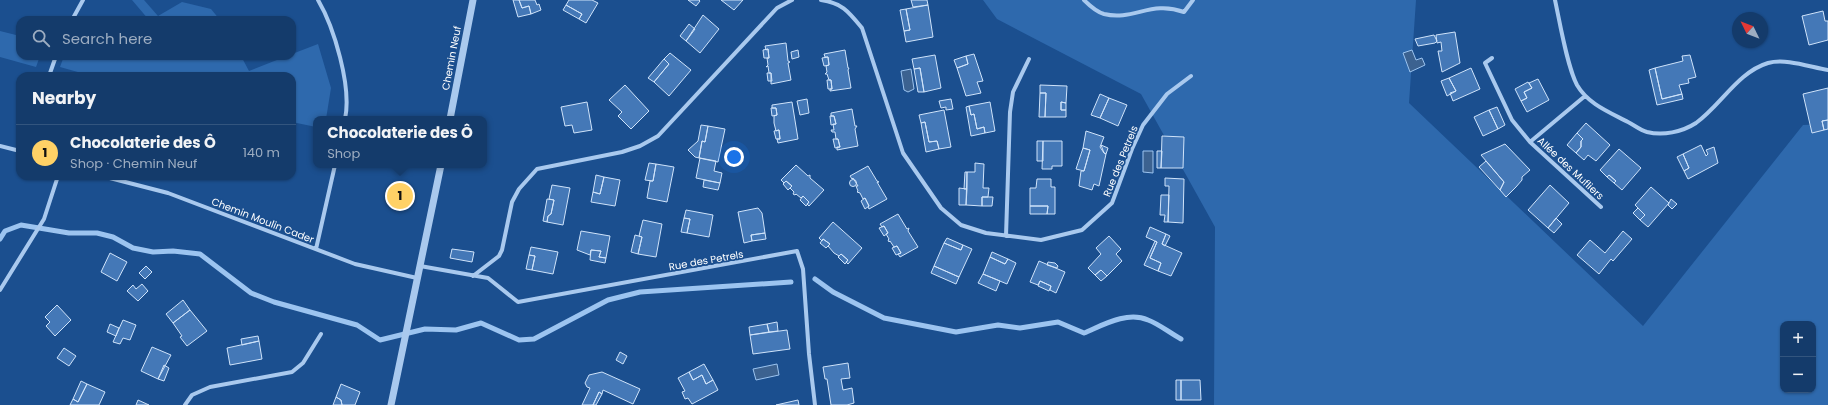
<!DOCTYPE html>
<meta charset="utf-8">
<style>
:root{--surface:#143b6b;--page:#214673;--text:#f1f3f6;--muted:#9dadc1;--line:#33557e;--accent:#ffd166}
body{margin:0;font-family:Poppins,sans-serif;background:var(--page);color:var(--text)}
.controls{position:absolute;right:12px;bottom:12px;display:grid;overflow:hidden;border-radius:8px;box-shadow:0 1px 3px #0004}
.controls button{width:36px;height:36px;display:grid;place-items:center;padding:0;border:0;border-bottom:1px solid var(--line);background:var(--surface);color:var(--text);font:20px sans-serif}
.compass{position:absolute;left:1732px;top:12px;width:36px;height:36px;border-radius:50%;background:var(--surface);box-shadow:0 1px 3px #0004;rotate:313deg}
.you{position:absolute;left:734px;top:157px;width:14px;height:14px;margin:-10px;border:3px solid #fff;border-radius:50%;background:#1a73e8;box-shadow:0 0 0 6px #1a73e833}
.badge{display:grid;place-items:center;width:26px;height:26px;border-radius:50%;background:var(--accent);color:#111;font-size:13px;font-weight:700}
.pin{position:absolute;translate:-50% -50%;border:2px solid #fff;box-shadow:0 1px 4px #0006}
.popup{position:absolute;left:313px;top:116px;width:174px;height:52px;box-sizing:border-box;display:grid;place-content:center;border-radius:8px;background:var(--surface);filter:drop-shadow(0 1px 3px #0005);font-size:13px;white-space:nowrap;color:var(--muted)}
.popup b{font-size:15px;color:var(--text)}
.popup::after{content:'';position:absolute;left:50%;top:100%;margin-left:-8px;border:8px solid transparent;border-top-color:var(--surface)}
.list{margin:0;padding:0;list-style:none}
h2{display:flex;justify-content:space-between;align-items:center;height:52px;margin:0;padding:0 16px;font-size:17px}
h2 small{font-size:13px;font-weight:400;color:var(--muted)}
.list li{display:grid;grid-template-columns:26px 1fr auto;gap:12px;align-items:center;box-sizing:border-box;height:56px;padding:0 16px;border-top:1px solid var(--line)}
.list b{display:block;font-size:15px;white-space:nowrap}
.list p{margin:0;font-size:13px;white-space:nowrap;color:var(--muted)}
.list em{font-size:13px;font-style:normal;color:var(--muted)}
.icon{flex:none;width:22px;height:22px;fill:none;stroke:currentColor;stroke-width:2;stroke-linecap:round;stroke-linejoin:round}
.map{position:relative;flex:none;width:1828px;height:405px;overflow:hidden}
.search{position:absolute;background:var(--surface);box-shadow:0 1px 3px #0004;left:16px;top:16px;width:280px;height:44px;display:flex;align-items:center;gap:10px;box-sizing:border-box;padding:0 14px;border-radius:12px;color:var(--muted);font-size:15px}
.panel{position:absolute;background:var(--surface);box-shadow:0 1px 3px #0004;left:16px;top:72px;width:280px;height:108px;border-radius:12px}
.map>svg:first-child{display:block}
.green{fill:#2e69ad;fill-rule:evenodd}
.water{fill:#3c6290;stroke:#9cc4f0}
.lines{fill:none;stroke-linecap:round;stroke-linejoin:round}
.stream{stroke:#9cc4f0;stroke-width:5}
.building{fill:#4478b7;stroke:#cfe3fa}
.minor{stroke:#a9c9ee;stroke-width:4}
.tertiary{stroke:#a9c9ee;stroke-width:7}
.labels{text-anchor:middle;stroke-width:3.5;stroke-linejoin:round;paint-order:stroke}
.street-label{font-size:10px;fill:#fff;stroke:#1b4f8f}
</style>
<div class="map">
<svg width="1828" height="405" viewBox="0 0 1828 405">
<rect width="100%" height="100%" fill="#1b4f8f"/>
<!-- green -->
<path class="green" d="M132,0h12l14,16 24,-14 29,7 9,11h-71z
M983,0h433l-7,103 234,223 160,-201 25,-1v281h-614l1,-178 -74,-133 -144,-75zM1783,324h30v66h-30z
M0,31l20,5v20h20l-4,11 -36,-10z
M318,44l13,44 -5,31h-10v8l-24,-5v-46h-200l-32,-9 4,-11h177l8,15 38,-15h5v-2z"/>
<!-- water -->
<path class="water" d="M1412,50l4,10 6,-2 3,7 -15,7 -7,-19z
M911,69l3,20 -6,3 -4,-2 -3,-19z
M1143,151h10v22l-10,-1z
M777,364l2,11 -23,5 -3,-11z"/>
<g class="lines">
<!-- stream -->
<path class="stream" d="M0,239l5,-8 16,-6 48,8h28l16,4 20,11 20,4 20,-1 27,3 51,39 23,9 83,23 23,15 45,-11 31,1 25,-7 38,17 15,-1 74,-39 32,-8 151,-10
M815,279l18,13 51,26 72,14 42,-7 22,3 38,-6 26,11c19,-8 43,-22 64,-13 11,4 22,13 33,19"/>
</g>
<!-- building -->
<path class="building" d="M513,0h6l3,8 7,-2 2,8 -13,3z
M519,0h16l2,5 2,-1 2,6 -10,4 -2,-8 -7,2z
M569,0h23l6,3 -12,20 -7,-4 3,-5 -16,-9z
M688,0h11l1,1 -4,5z
M721,0h22l-9,10z
M911,0h16l1,5 -15,2z
M566,5l16,9 -3,5 -16,-9z
M928,5l5,32 -27,5 -2,-11 6,-1 -4,-21z
M906,9l4,21 -6,1 -4,-21z
M1823,11l2,10h3v19l-19,5 -7,-29z
M703,15l16,14 -19,24 -14,-12z
M689,24l6,5 -9,12 -6,-5z
M1455,32l5,31 -18,9 -4,-21h4l-1,-9 -4,1 -1,-8z
M1434,35l3,6 -2,2 -17,3 -3,-7z
M786,43l2,18 2,1 -2,1 3,17 -20,4v-11h-2l-1,-7 -2,1 2,-2 -1,-7h2l-1,-9 -2,1 -1,-4z
M768,49l1,9h-5l-1,-8z
M798,50l1,7 -7,2 -1,-7z
M845,50l3,18h1l-1,2 3,18 -21,3v-2h2l-1,-9h-2l-2,-6h-2l2,-2 -1,-6 3,-1 -1,-8h-3l-1,-3z
M670,53l21,17 -22,26 -15,-14 15,-18 -5,-5z
M974,54l9,27 -6,1 4,11 -15,3 -9,-28 11,-4 -2,-8z
M935,55l6,33 -17,4 -4,-24 -6,1 -2,-10z
M1690,55l6,22 -8,2 1,4 -10,2 3,9 -20,5 -7,-31 28,-7 -1,-5z
M966,56l2,8 -11,4 -3,-8z
M828,57l1,8 -5,1 -2,-8z
M664,59l5,5 -15,18 -6,-4z
M920,68l4,24h-6l-4,-23z
M1471,68l9,21 -27,12 -3,-8 6,-2 -7,-13z
M1655,68l7,31 20,-5 1,5 -26,6 -8,-35z
M767,73h4l1,8h-4z
M1449,78l7,13 -9,5 -6,-15z
M1538,79l11,21 -22,12 -6,-11 6,-3 -3,-6 8,-4 -3,-5z
M827,80h4l1,9h-4z
M1528,82l4,6 -8,4 3,6 -6,3 -6,-12z
M625,85l24,26 -18,18 -13,-13 4,-4 -13,-12z
M1040,85l27,1 -1,17 -5,-1v8h5v7h-21l1,-24h-6z
M1828,88v32l-6,1 2,9 -12,3 -9,-39z
M1040,93h6l-1,24h-6z
M1100,94l9,4 -9,20 -9,-3z
M1109,98l18,7 -9,21 -18,-8z
M807,99l2,14 -9,2 -3,-14z
M951,99l2,10 -7,1v-3l-5,1 -2,-7z
M587,102l5,28 -18,3 -2,-8 -7,1 -4,-19z
M792,102l6,37 -20,4 -1,-4h3l-1,-9 -3,1 -2,-8v-7l3,-1 -1,-7h-4v-3z
M990,102l5,29 -10,2 -1,-6 -7,2 -3,-15 -3,1 -2,-9z
M1061,102l5,1v7h-5z
M969,106l2,9 3,-1 3,15 7,-2 1,6 -14,3 -5,-29z
M1497,107l8,18 -7,4 -9,-19z
M771,108h5l1,7 -5,1z
M852,109l3,17h2l-2,3 3,17 -21,4v-3h3l-2,-8h-2l-1,-7h-3l-1,-2h3l-1,-6h3l-2,-8h-3v-3z
M944,110l7,37 -12,2 -2,-8 -8,1 -4,-20 -4,1 -2,-8z
M1489,110l9,19 -15,7 -9,-19z
M830,116h4l2,8 -5,1z
M1828,120v9l-4,1 -2,-9z
M925,122l4,20 8,-1 2,8 -13,3 -5,-29z
M1586,123l24,22 -14,16 -8,-6 -4,5 -8,-7 5,-6v-6l2,-2 -6,-6z
M701,125l7,1 -3,16 -3,-1 -3,17 -4,-1 -7,-7 10,-9z
M708,126l17,3 -7,33 -19,-4 3,-17 3,1z
M779,130l1,9h-4l-2,-8z
M1086,131l18,6 -4,10 4,6 2,1 -7,32 -5,-2 -2,6 -13,-4 2,-15h3l6,-21 -7,-2z
M1577,133l6,6 -2,2v6l-5,6 -9,-8z
M1162,136l22,1 -1,31h-22z
M833,139h5l2,8 -5,1z
M1037,141h6v20h-6z
M1043,141h19v25h-10v3h-10z
M1505,144l25,26 -8,7v3l-6,7 -10,10 -6,-7 4,-8 -23,-27z
M1101,145l7,3 -2,6 -2,-1z
M1701,145l5,11 2,-2 -2,-4 8,-3 4,16 -30,16 -4,-8 5,-3 -6,-14z
M1083,148l7,2 -6,21 -8,-2z
M1619,149l22,19 -19,22 -8,-7 2,-2 -7,-6 -2,2 -7,-7z
M1157,151h5l-1,17h-4z
M1683,154l6,14 -5,3 -7,-14z
M700,158l16,3 -2,10 8,2 -2,10 -24,-5z
M1486,161l18,21 -4,8 -21,-23z
M649,163l7,1 -3,17 -8,-1z
M975,163l9,1 -1,24h6l-1,9h-6v9l-16,-1 1,-33h8z
M656,164l18,3 -7,35 -20,-4 3,-17h3z
M796,165l12,11 2,-1v3l14,12 -15,16 -2,-2 2,-2 -6,-6 -2,2 -5,-4 -1,1 -2,-1 1,-2 -4,-4 2,-2 -6,-5 -2,2 -3,-3z
M868,166l9,15 2,1h-2l10,17 -18,10 -1,-2 1,-1 -4,-8 -2,1 -3,-6 -3,-1 1,-1 -2,-5h2l-5,-8 -1,1 -2,-3z
M965,172h2v17h-3z
M596,175l8,2 -4,17 -7,-2z
M1609,175l7,6 -2,2 -7,-6z
M604,177l16,3 -5,26 -24,-4 2,-10 7,2z
M1165,178l19,1 -1,44 -15,-1 1,-36h-4z
M1037,179h14v8h4v27h-8l1,-8h-18v-18h6z
M849.5 183a3.5 3.5 0 1 1 7 0a3.5 3.5 0 1 1-7 0Z
M704,180l16,3 -2,7 -15,-3z
M786,181l6,5 -4,4 -5,-6z
M552,185l18,3 -7,37 -16,-3 1,-6 3,-2 3,-14 -5,-1z
M1550,185l19,18 -21,25 -20,-18z
M1651,187l18,16 -21,24 -8,-7 5,-5 -10,-10z
M959,188l8,1 -1,16h-7z
M1161,195h8l-1,27h-4l1,-7h-5z
M803,196l6,6 -3,4 -6,-6z
M982,197h11l-1,9h-10z
M865,198l4,8 -4,3 -4,-8z
M547,199l7,1 -3,14 -3,2 -1,6 -4,-1z
M1671,199l6,5 -5,5 -4,-4z
M1030,206h18l-1,8h-17z
M758,208l4,5 3,20 -14,2 1,6 -8,2 -6,-31z
M1638,208l7,7 -5,5 -7,-7z
M686,210l27,5 -4,22 -22,-4 3,-14 -6,-1z
M898,214l9,15 2,-1 -1,3 10,16 -18,10 -2,-3 3,-1 -4,-7 -3,1 -4,-6 -1,1 -1,-2 1,-1 -3,-5 2,-1 -4,-7 -2,1 -2,-3z
M684,218l6,1 -3,14 -6,-1z
M1556,218l6,6 -8,9 -6,-5z
M643,220l19,4 -6,33 -18,-3 4,-17 -3,-1z
M833,222l29,26 -14,16 -2,-2 2,-2 -7,-6 -2,2 -5,-3 -6,-7 2,-2 -7,-5 -1,2 -3,-3z
M884,226l4,7 -4,3 -5,-8z
M1150,227l16,7 -4,10 20,9 -11,23 -13,-5 3,-8 -11,-5 7,-16 -11,-5z
M581,231l29,5 -4,22 -7,-1 2,-6 -10,-1 -1,5 -13,-5z
M1623,231l9,8 -19,22 -2,-2 -12,15 -22,-19 13,-15 15,13z
M765,233l1,6 -14,2 -1,-6z
M1166,234l4,2 -5,10 -3,-2z
M635,235l7,2 -4,17 -7,-2z
M1109,236l12,13 -5,5 6,7 -15,15 -6,-6 -6,5 -7,-7 13,-14 -5,-6z
M947,238l16,7 -2,5 -17,-7z
M823,239l7,5 -4,4 -6,-5z
M1155,241l2,1 -7,16 11,5 -3,8 -14,-6z
M944,243l17,7 2,-5 9,4 -13,28 -25,-11z
M897,246l4,7 -5,2 -4,-7z
M531,247l27,5 -5,22 -21,-4 3,-14 -6,-1z
M452,249l22,3 -2,10 -22,-4z
M591,250l10,1 -2,6 7,1 -1,5 -15,-3z
M992,252l16,7 -3,5 -15,-7z
M110,253l17,9 -10,19 -16,-9z
M841,254l7,6 -3,4 -7,-7z
M529,255l6,1 -3,14 -6,-1z
M990,257l15,7 3,-5 8,4 -9,21 -24,-10z
M1039,261l26,11 -9,21 -6,-3 1,-4 -11,-5 -2,4 -8,-3z
M1048,262l7,1 3,3 -1,2 -10,-3z
M146,266l6,6 -7,7 -6,-6z
M934,266l25,11 -3,7 -25,-11z
M1101,270l6,6 -6,5 -6,-6z
M983,274l17,7 -4,10 -18,-8z
M1040,281l11,5 -2,5 -11,-5z
M142,284l6,7 -10,10 -11,-10 6,-6 3,4z
M183,300l7,10 -17,13 -7,-9z
M57,305l14,15 -16,16 -9,-10 4,-4 -5,-5z
M190,310l17,21 -20,15 -7,-9 2,-1 -9,-13z
M123,320l13,5 -6,15 -7,-2 -3,6 -7,-2z
M777,322l1,9 -9,1 -2,-8z
M110,324l9,4 -3,8 -9,-4z
M767,324l2,8 -19,3 -1,-8z
M787,330l3,19 -37,5 -3,-19z
M258,336l1,5 -17,4 -1,-6z
M259,341l3,18 -32,6 -3,-17z
M152,347l19,8 -13,24 -17,-8z
M64,348l12,8 -7,10 -12,-8z
M620,352l7,4 -4,8 -7,-4z
M848,363l2,15 -9,1 2,11 9,-2 2,15 -7,2h-16l-4,-26h-2l-2,-12z
M704,364l9,16 -7,4 -4,-9 -9,5 -4,-8z
M164,365l5,3 -5,13 -6,-2z
M602,372l38,17 -7,15 -30,-14 -1,4 -3,-2 -6,13h-11l8,-17 -3,-1 -2,-4 4,-8z
M689,372l4,8 9,-5 4,9 7,-4 5,10 -26,14 -4,-6 -3,1 -3,-7 3,-1 -7,-13z
M1176,380h5v20h-5z
M1181,380h19l1,20h-20z
M81,381l6,3 -9,18 -5,-3z
M87,384l18,8 -6,13h-29l3,-6 5,3z
M341,384l19,8 -5,13h-13l-1,-5 -5,-3z
M599,392l3,2 -6,11h-3z
M336,397l5,3 1,5h-9z
M138,400l11,5h-13z
M798,400l1,5h-23z"/>
<g class="lines">
<!-- minor -->
<path class="minor" d="M318,0c16,27 34,87 27,119
M821,0c21,3 27,11 41,28l41,125 38,55 20,17 25,8 55,7 41,-10 30,-27 20,-54 11,-24 24,-31 24,-18
M1084,0c5,5 13,12 20,14 30,7 47,-14 80,-2l9,-12
M1555,0c5,23 12,66 22,85 11,19 32,27 51,37 6,3 12,8 19,10 16,4 35,0 49,-9 25,-18 42,-51 72,-60 18,-5 42,4 60,7
M72,20l11,-20
M1492,58l-7,5 27,57 18,22 71,65
M49,76l7,-20
M1530,142l55,-46
M0,146l20,5
M102,176l66,17 187,71 62,14
M1006,236l4,-124 3,-20 16,-33
M316,249l19,-84
M420,266l68,12 30,24 279,-51 6,18 6,85 6,51
M473,276l26,-20 3,-6 10,-48 7,-13 18,-20 85,-17 18,-6 18,-10 119,-128 15,-8
M0,290l44,-71 14,-43
M185,405l7,-10 18,-8 82,-15 11,-9 18,-29"/>
<!-- tertiary -->
<path class="tertiary" d="M450,119l23,-119
M391,405l50,-240"/>
</g>
<g class="labels">
<!-- street labels -->
<g class="street-label">
<text transform="translate(451 58) rotate(-79)" y="4">Chemin Neuf</text>
<text transform="translate(1120 161) rotate(-68)" y="4">Rue des Petrels</text>
<text transform="translate(1571 168) rotate(43)" y="4">Allée des Mufliers</text>
<text transform="translate(263 220) rotate(21)" y="4">Chemin Moulin Cader</text>
<text transform="translate(706 260) rotate(-10)" y="4">Rue des Petrels</text>
</g>
</g>
</svg>
<div class="controls">
<button>+</button>
<button>−</button>
</div>
<svg class="compass" viewBox="-18 -18 36 36"><path d="M0-13l5 13h-10z" fill="#e53935"/><path d="M0 13l5-13h-10z" fill="#9dadc1"/></svg>
<div class="you"></div>
<div class="pin badge" style="left:400px;top:196px">1</div>
<div class="popup"><b>Chocolaterie des Ô</b>Shop</div>
<div class="search"><svg class="icon" aria-label="search" viewBox="0 0 24 24"><circle cx="10" cy="10" r="6"/><path d="M15 15l6 6"/></svg>Search here</div>
<section class="panel">
<h2>Nearby<small></small></h2>
<ul class="list">
<li><span class="badge">1</span><div><b>Chocolaterie des Ô</b><p>Shop · Chemin Neuf</p></div><em>140 m</em></li>
</ul>
</section>
</div>
